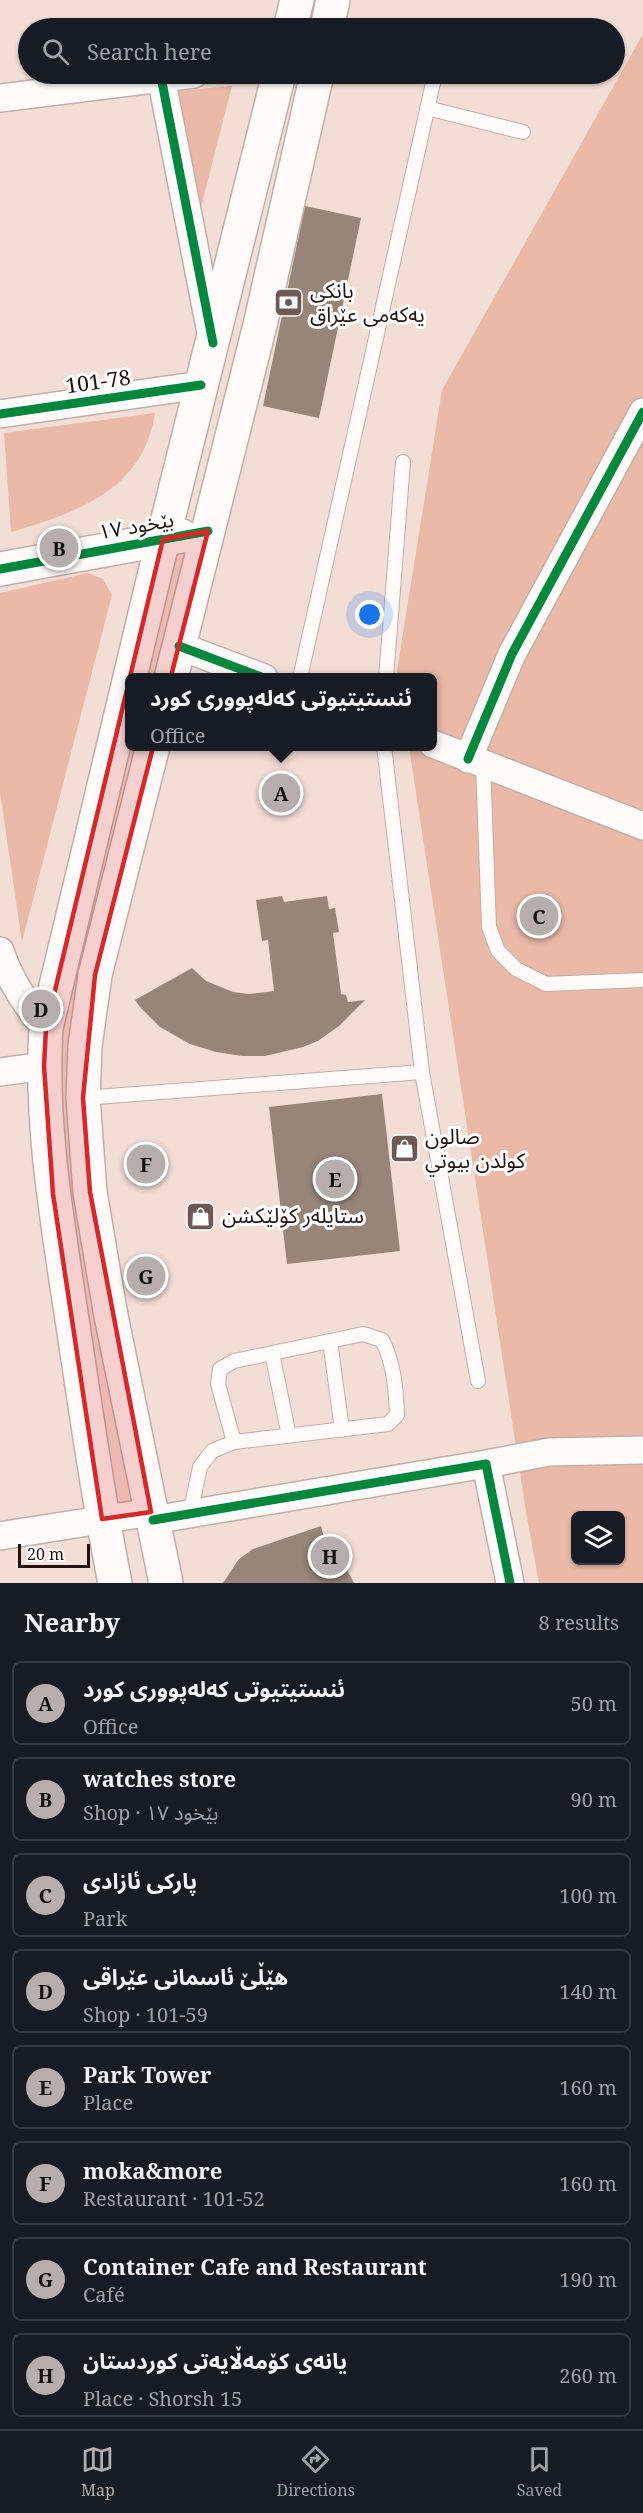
<!DOCTYPE html>
<meta charset="utf-8">
<style>
:root{--surface:#171b24;--page:#20242c;--text:#f1f3f6;--muted:#9ea1a6;--line:#363941;--accent:#b5aead}
body{margin:0;font-family:"Noto Serif","Noto Sans Arabic",serif;background:var(--page);color:var(--text)}
.controls{position:absolute;right:18px;bottom:18px;display:grid;overflow:hidden;border-radius:9px;box-shadow:0 2px 4px #0004}
.controls button{width:54px;height:54px;display:grid;place-items:center;padding:0;border:0;border-bottom:2px solid var(--line);background:var(--surface);color:var(--text);font:30px sans-serif}
.scale{position:absolute;left:18px;bottom:15px;width:72px;box-sizing:border-box;padding-left:6px;border:3px solid #23120d;border-top:0;font-size:16px;line-height:21px;white-space:nowrap;color:#23120d;-webkit-text-stroke:4px #fff;paint-order:stroke}
.you{position:absolute;left:370px;top:615px;width:21px;height:21px;margin:-15px;border:4px solid #fff;border-radius:50%;background:#1a73e8;box-shadow:0 0 0 9px #1a73e833}
.badge{display:grid;place-items:center;width:39px;height:39px;border-radius:50%;background:var(--accent);color:#111;font-size:20px;font-weight:700}
.pin{position:absolute;translate:-50% -50%;border:3px solid #fff;box-shadow:0 2px 6px #0006}
.popup{position:absolute;left:125px;top:673px;width:312px;height:78px;box-sizing:border-box;display:grid;place-content:center;border-radius:9px;background:var(--surface);filter:drop-shadow(0 2px 4px #0005);font-size:20px;white-space:nowrap;color:var(--muted)}
.popup b{font-size:22px;color:var(--text)}
.popup::after{content:'';position:absolute;left:50%;top:100%;margin-left:-12px;border:12px solid transparent;border-top-color:var(--surface)}
.list{margin:0;padding:0;list-style:none}
h2{display:flex;justify-content:space-between;align-items:center;height:78px;margin:0;padding:0 24px;font-size:26px}
h2 small{font-size:20px;font-weight:400;color:var(--muted)}
.list li{display:grid;grid-template-columns:39px 1fr auto;gap:18px;align-items:center;box-sizing:border-box;height:84px;margin:0 12px 12px;padding:0 12px;border:2px solid var(--line);border-radius:9px}
.list b{display:block;font-size:22px;white-space:nowrap}
.list p{margin:0;font-size:20px;white-space:nowrap;color:var(--muted)}
.list em{font-size:20px;font-style:normal;color:var(--muted)}
.icon{flex:none;width:33px;height:33px;fill:none;stroke:currentColor;stroke-width:2;stroke-linecap:round;stroke-linejoin:round}
.map{position:relative;flex:none;width:643px;height:1583px;overflow:hidden}
.search{position:absolute;background:var(--surface);box-shadow:0 2px 4px #0004;left:18px;right:18px;top:18px;height:66px;display:flex;align-items:center;gap:15px;box-sizing:border-box;padding:0 21px;border-radius:33px;color:var(--muted);font-size:22px}
.sheet{height:846px;background:var(--surface)}
nav{display:flex;justify-content:space-around;align-items:center;box-sizing:border-box;height:84px;border-top:2px solid var(--line);background:var(--surface);font-size:16px;color:var(--muted)}
nav a{display:grid;justify-items:center;gap:3px}
nav .on{color:var(--accent)}
.map>svg:first-child{display:block}
.green{fill:#eab9a8;fill-rule:evenodd}
.building{fill:#97857a}
.lines{fill:none;stroke-linecap:round;stroke-linejoin:round}
.lane-casing{stroke:#c1afa8;stroke-width:16}
.street-casing{stroke:#c1afa8;stroke-width:30}
.secondary-casing{stroke:#c1afa8;stroke-width:36}
.lane{stroke:#fdfaf9;stroke-width:14}
.street{stroke:#fdfaf9;stroke-width:27}
.secondary{stroke:#fdfaf9;stroke-width:33}
.cycleway-casing{stroke:#fff;stroke-width:13}
.cycleway{stroke:#00873e;stroke-width:9}
.marked{fill:#d62828;fill-opacity:0.2;stroke:#d62828;stroke-width:4.5;stroke-linejoin:round}
.labels{text-anchor:middle;stroke-width:6;stroke-linejoin:round;paint-order:stroke}
.poi-label{font-size:21px;fill:#23120d;stroke:#fff;text-anchor:start}
.street-label{font-size:21px;fill:#23120d;stroke:#fff}
</style>
<div class="map">
<svg width="643" height="1583" viewBox="0 0 643 1583">
<rect width="100%" height="100%" fill="#f3ded6"/>
<!-- green -->
<path class="green" d="M643,34v1549h-104l-13,-71 -117,-765 24,-1v-68l-37,-1 46,-287zM576,1516h44v44h-44z
M232,86l-31,121 -23,-116z
M155,413c-11,77 -79,100 -144,119l-7,-99z
M88,573l15,6 9,16 -90,347 -22,-150v-199z"/>
<!-- building -->
<path class="building" d="M305,206l56,12 -42,200 -56,-12z
M282,896l2,6 43,-6 2,13 6,-1 4,24 -6,1 8,61 5,1 2,7 17,-2 -26,26 -21,15 -15,6 -38,9h-23l-26,-4 -26,-8 -30,-17 -20,-20 -5,-7 57,-32 14,13 27,11 16,2 25,-3 -6,-51 -6,1 -6,-41z
M382,1094l18,157 -113,13 -18,-157z
M321,1526l7,27 19,17 7,13h-131l16,-24 14,-10z"/>
<g class="lines">
<defs>
<path id="lane" d="M427,108l96,24
M300,678l135,-604
M386,678l17,-216
M384,746l38,326 56,309
M483,764l6,163 9,24 18,18 30,15 97,-4
M83,1098l339,-26
M330,1341l12,89
M272,1353l17,83
M190,1514l10,-47 12,-16 22,-9 154,-18 9,-9c-1,-25 -3,-52 -15,-75l-19,-6 -129,27 -14,8 -2,15 16,58"/>
<path id="street" d="M161,77l51,261
M0,98l194,-24
M0,414l201,-29
M179,646l85,32
M433,744l210,82
M468,759l44,-105 131,-242
M0,951c10,30 25,53 46,77
M0,1072l44,-6
M486,1464l63,-12 94,-2
M153,1520l333,-56 24,119
M0,1536l151,-24"/>
<path id="secondary" d="M290,28l7,-28
M327,28l6,-28
M0,569l182,-33
M171,678l89,-353 57,-251
M153,746l-58,229 -10,71 -2,52 7,94 21,124 55,267
M115,1583c-18,-89 -30,-180 -44,-270 -14,-94 -31,-190 -25,-285l117,-489 116,-465"/>
</defs>
<!-- lane casing -->
<use href="#lane" class="lane-casing"/>
<!-- street casing -->
<use href="#street" class="street-casing"/>
<!-- secondary casing -->
<use href="#secondary" class="secondary-casing"/>
<!-- lane -->
<use href="#lane" class="lane"/>
<!-- street -->
<use href="#street" class="street"/>
<!-- secondary -->
<use href="#secondary" class="secondary"/>
<defs>
<path id="cycleway" d="M161,77l52,266
M0,414l201,-29
M0,569l208,-38
M179,646l85,32
M468,759l44,-105 131,-242
M153,1520l333,-56 24,119"/>
</defs>
<!-- cycleway casing -->
<use href="#cycleway" class="cycleway-casing"/>
<!-- cycleway -->
<use href="#cycleway" class="cycleway"/>
</g>
<!-- marked area -->
<path class="marked" d="M208,531l-113,444 -12,123 7,94 61,320 -49,7 -49,-325 -9,-128 2,-38 117,-489z"/>
<!-- icons -->
<defs>
<symbol id="bank-square" viewBox="-11 -11 22 22"><rect x="-9" y="-9" width="18" height="18" rx="4" fill="#6c5953" stroke="#fff"/><path d="M-6-4H6V4H-6ZM0-2.3a2.3 2.3 0 1 0 0 4.6a2.3 2.3 0 1 0 0-4.6Z" fill="#fff"/></symbol>
<symbol id="shop-square" viewBox="-11 -11 22 22"><rect x="-9" y="-9" width="18" height="18" rx="4" fill="#6c5953" stroke="#fff"/><path d="M-5-2.5h2.3a2.7 3.5 0 0 1 5.4 0H5L5.5 6h-11ZM-1.5-2.5h3a1.5 2.3 0 0 0-3 0Z" fill="#fff"/></symbol>
</defs>
<g fill-rule="evenodd">
<use href="#bank-square" x="272" y="286" width="33" height="33"/>
<use href="#shop-square" x="388" y="1132" width="33" height="33"/>
<use href="#shop-square" x="184" y="1200" width="33" height="33"/>
</g>
<g class="labels">
<!-- poi labels -->
<g class="poi-label">
<text x="310" y="298">بانکی<tspan x="310" dy="24">یەکەمی عێراق</tspan></text>
<text x="425" y="1144">صالون<tspan x="425" dy="24">كولدن بيوتي</tspan></text>
<text x="222" y="1223">ستایلەر کۆلێکشن</text>
</g>
<!-- street labels -->
<g class="street-label">
<text transform="translate(98 382) rotate(-8)" y="7">101-78</text>
<text transform="translate(136 526) rotate(-10)" y="7">بێخود ١٧</text>
</g>
</g>
</svg>
<div class="controls">
<button><svg class="icon" aria-label="layers" viewBox="0 0 24 24"><path d="M12 4l9 5-9 5-9-5zM3 14l9 5 9-5"/></svg></button>
</div>
<div class="scale">20 m</div>
<div class="you"></div>
<div class="pin badge" style="left:281px;top:793px">A</div>
<div class="popup"><b>ئنستیتیوتی کەلەپووری کورد</b>Office</div>
<div class="pin badge" style="left:59px;top:548px">B</div>
<div class="pin badge" style="left:539px;top:916px">C</div>
<div class="pin badge" style="left:41px;top:1009px">D</div>
<div class="pin badge" style="left:335px;top:1179px">E</div>
<div class="pin badge" style="left:146px;top:1164px">F</div>
<div class="pin badge" style="left:146px;top:1276px">G</div>
<div class="pin badge" style="left:330px;top:1556px">H</div>
<div class="search"><svg class="icon" aria-label="search" viewBox="0 0 24 24"><circle cx="10" cy="10" r="6"/><path d="M15 15l6 6"/></svg>Search here</div>
</div>
<section class="sheet">
<h2>Nearby<small>8 results</small></h2>
<ul class="list">
<li><span class="badge">A</span><div><b>ئنستیتیوتی کەلەپووری کورد</b><p>Office</p></div><em>50 m</em></li>
<li><span class="badge">B</span><div><b>watches store</b><p>Shop · بێخود ١٧</p></div><em>90 m</em></li>
<li><span class="badge">C</span><div><b>پارکی ئازادی</b><p>Park</p></div><em>100 m</em></li>
<li><span class="badge">D</span><div><b>هێڵێ ئاسمانی عێراقی</b><p>Shop · 101-59</p></div><em>140 m</em></li>
<li><span class="badge">E</span><div><b>Park Tower</b><p>Place</p></div><em>160 m</em></li>
<li><span class="badge">F</span><div><b>moka&amp;more</b><p>Restaurant · 101-52</p></div><em>160 m</em></li>
<li><span class="badge">G</span><div><b>Container Cafe and Restaurant</b><p>Café</p></div><em>190 m</em></li>
<li><span class="badge">H</span><div><b>یانەی کۆمەڵایەتی کوردستان</b><p>Place · Shorsh 15</p></div><em>260 m</em></li>
</ul>
</section>
<nav>
<a class="on"><svg class="icon" aria-label="map" viewBox="0 0 24 24"><path d="M3 6l6-2 6 2 6-2v14l-6 2-6-2-6 2zM9 4v14M15 6v14"/></svg>Map</a>
<a><svg class="icon" aria-label="directions" viewBox="0 0 24 24"><path d="M12 3l9 9-9 9-9-9zM9 14v-3h6M13 9l2 2-2 2"/></svg>Directions</a>
<a><svg class="icon" aria-label="saved" viewBox="0 0 24 24"><path d="M7 4h10v16l-5-4-5 4z"/></svg>Saved</a>
</nav>
